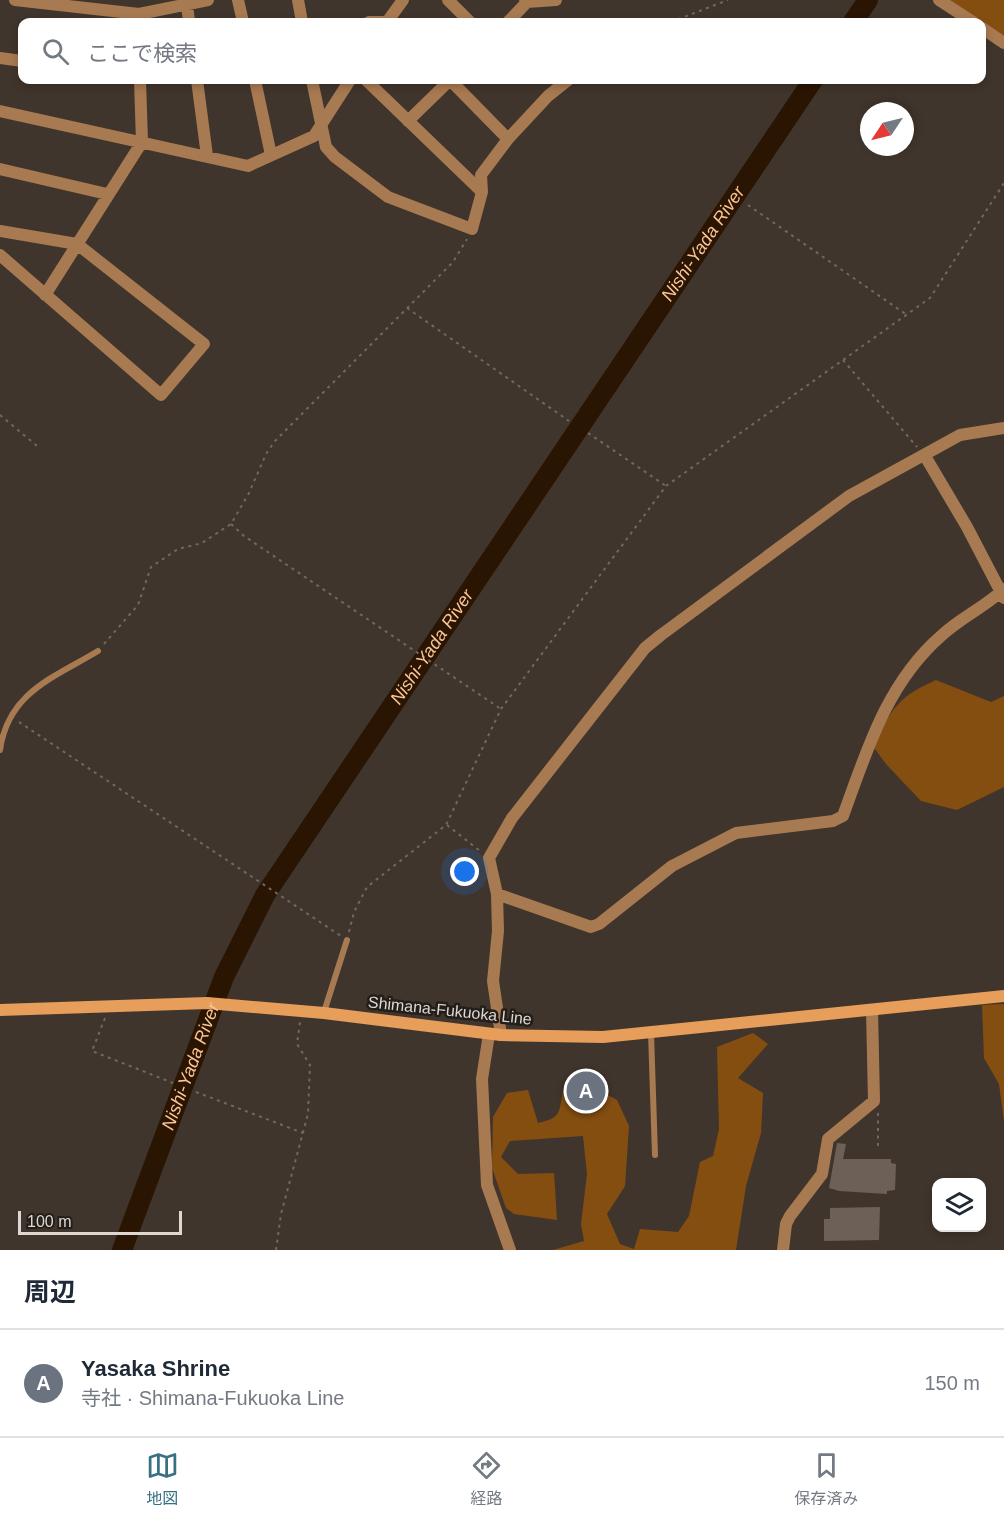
<!DOCTYPE html>
<html lang="ja">
<meta charset="utf-8">
<style>
:root{--surface:#fff;--page:#f6f6f7;--text:#1f2937;--muted:#747a83;--line:#e0e1e3;--accent:#377183}
body{margin:0;font-family:Helvetica,"Noto Sans JP",sans-serif;background:var(--page);color:var(--text)}
.controls{position:absolute;right:18px;bottom:18px;display:grid;overflow:hidden;border-radius:12px;box-shadow:0 3px 9px #0003}
.controls button{width:54px;height:54px;display:grid;place-items:center;padding:0;border:0;border-bottom:2px solid var(--line);background:var(--surface);color:var(--text);font:30px sans-serif}
.compass{position:absolute;left:860px;top:102px;width:54px;height:54px;border-radius:50%;background:var(--surface);box-shadow:0 3px 9px #0003;rotate:235deg}
.scale{position:absolute;left:18px;bottom:15px;width:164px;box-sizing:border-box;padding-left:6px;border:3px solid #dfd8d2;border-top:0;font-size:16px;line-height:21px;white-space:nowrap;color:#dfd8d2;-webkit-text-stroke:4px #231e1a;paint-order:stroke}
.you{position:absolute;left:465px;top:872px;width:21px;height:21px;margin:-15px;border:4px solid #fff;border-radius:50%;background:#1a73e8;box-shadow:0 0 0 9px #1a73e833}
.badge{display:grid;place-items:center;width:39px;height:39px;border-radius:50%;background:var(--accent);color:#fff;font-size:20px;font-weight:700}
.pin{position:absolute;translate:-50% -50%;border:3px solid #fff;box-shadow:0 2px 6px #0006}
.list{margin:0;padding:0;list-style:none}
h2{display:flex;justify-content:space-between;align-items:center;height:78px;margin:0;padding:0 24px;font-size:26px}
h2 small{font-size:20px;font-weight:400;color:var(--muted)}
.list li{display:grid;grid-template-columns:39px 1fr auto;gap:18px;align-items:center;box-sizing:border-box;height:108px;padding:0 24px;border-top:2px solid var(--line)}
.list b{display:block;font-size:22px;white-space:nowrap}
.list p{margin:0;font-size:20px;white-space:nowrap;color:var(--muted)}
.list em{font-size:20px;font-style:normal;color:var(--muted)}
.icon{flex:none;width:33px;height:33px;fill:none;stroke:currentColor;stroke-width:2;stroke-linecap:round;stroke-linejoin:round}
.map{position:relative;flex:none;width:1004px;height:1250px;overflow:hidden}
.search{position:absolute;background:var(--surface);box-shadow:0 3px 9px #0003;left:18px;right:18px;top:18px;height:66px;display:flex;align-items:center;gap:15px;box-sizing:border-box;padding:0 21px;border-radius:12px;color:var(--muted);font-size:22px}
.sheet{height:186px;background:var(--surface)}
nav{display:flex;justify-content:space-around;align-items:center;box-sizing:border-box;height:84px;border-top:2px solid var(--line);background:var(--surface);font-size:16px;color:var(--muted)}
nav a{display:grid;justify-items:center;gap:3px}
nav .on{color:var(--accent)}
.map>svg:first-child{display:block}
.green{fill:#854e11}
.lines{fill:none;stroke-linecap:round;stroke-linejoin:round}
.river{stroke:#2a1502;stroke-width:20}
.building{fill:#6c6057}
.path{stroke:#726860;stroke-width:2;stroke-dasharray:3 4.5;stroke-linecap:butt}
.service{stroke:#a87a51;stroke-width:6}
.minor{stroke:#a87a51;stroke-width:12}
.secondary{stroke:#e79e5a;stroke-width:12}
.labels{text-anchor:middle;stroke-width:5;stroke-linejoin:round;paint-order:stroke}
.street-label{font-size:16px;fill:#dfd8d2;stroke:#231e1a}
.water-label{font-size:18px;font-style:italic;fill:#fbc494;stroke:#231e1a}
</style>
<div class="map">
<svg width="1004" height="1250" viewBox="0 0 1004 1250">
<rect width="100%" height="100%" fill="#40352c"/>
<!-- green -->
<path class="green" d="M941,0h63v42l-22,-20h-7z
M936,680l55,22 13,-6v91l-47,23 -36,-9 -35,-37 -14,-19c21,-36 25,-48 64,-65z
M1004,1004v117l-5,-37 -15,-26 -2,-53z
M753,1033l15,11 -30,34 25,15 -2,40 -15,53 -10,64h-183l31,-9 -3,-17 6,-50 -4,-38 -73,5 -9,16 17,17 36,-1 3,47 -43,-6 -8,-6 -14,-40 1,-51 14,-24 21,-3 10,33c23,-5 21,-10 25,-32l34,-2 20,11 12,26 -4,60 -18,28 13,30 14,5 6,-20 38,3 11,-16 11,-54 13,-6 6,-27 -2,-82z"/>
<g class="lines">
<!-- river -->
<g class="river">
<path d="M853,22l15,-22"/>
<path id="s1" d="M122,1250l102,-273 41,-82 548,-815"/>
</g>
</g>
<!-- building -->
<path class="building" d="M837,1143l9,1 -3,15h48v4l5,1 -1,26 -8,1v3l-48,-3 -10,-3z
M880,1207l-1,33 -55,1v-22h6v-11z"/>
<g class="lines">
<!-- path -->
<path class="path" d="M671,22l57,-22
M748,205l159,110
M407,308l162,113
M843,360l74,87
M0,415l37,31
M588,433l78,53
M231,524l13,12 257,173
M104,644l34,-39 13,-38 27,-18 24,-6 29,-19 18,-31 17,-39 9,-13 178,-179 14,-23
M19,722l322,214
M447,825l33,26
M349,932l5,-20 13,-25 79,-62 55,-116 165,-223 264,-188 74,-115
M105,1018l-13,33 81,32
M196,1092l107,41
M878,1113v33
M276,1250l5,-36 27,-100 2,-49 -13,-21 3,-22"/>
<!-- service -->
<path class="service" d="M0,750c8,-58 55,-73 98,-99
M324,1012l23,-72
M651,1033l4,122"/>
<!-- minor -->
<path class="minor" d="M15,0l124,14 69,-14
M238,0l5,22
M298,0l4,22
M448,0l22,22
M939,0l34,22
M527,2l29,-2
M187,4l2,18
M369,22h19
M387,22l16,-22
M508,22l19,-20 -2,-2
M982,28l22,15
M0,58l22,3
M197,80l10,76
M255,80l16,75
M312,80l14,67 9,10 53,40 84,32 10,-37 -1,-17 27,-36 40,-43 20,-16
M366,80l116,112
M450,80l58,59
M0,111l248,55 66,-30 36,-56
M408,121l42,-41
M0,169l107,25
M0,231l77,13 127,100 -43,51 -161,-140
M45,295l97,-153 -2,-62
M925,456l42,71 37,71
M497,894l94,33 8,-3 73,-58 64,-33 97,-12 10,-5c24,-66 44,-133 98,-180 19,-18 44,-29 63,-47
M489,1034l-7,45 5,106 23,65
M501,1035l-8,-54 5,-50 -1,-37 -8,-36 23,-40 133,-170 16,-13 188,-139 111,-61 44,-7
M783,1250l3,-26 4,-8 32,-42 6,-35 46,-38 -2,-91"/>
<!-- secondary -->
<path class="secondary" d="M0,1010l207,-7 117,10 177,22 102,2 401,-41"/>
</g>
<g class="labels">
<!-- street labels -->
<g class="street-label">
<text transform="translate(450 1010) rotate(6)" y="6">Shimana-Fukuoka Line</text>
</g>
<!-- water labels -->
<g class="water-label">
<text dy="6" stroke="none"><textPath href="#s1" startOffset="1168">Nishi-Yada River</textPath></text>
<text dy="6" stroke="none"><textPath href="#s1" startOffset="682">Nishi-Yada River</textPath></text>
<text dy="6" stroke="none"><textPath href="#s1" startOffset="196">Nishi-Yada River</textPath></text>
</g>
</g>
</svg>
<div class="controls">
<button><svg class="icon" aria-label="layers" viewBox="0 0 24 24"><path d="M12 4l9 5-9 5-9-5zM3 14l9 5 9-5"/></svg></button>
</div>
<svg class="compass" viewBox="-18 -18 36 36"><path d="M0-13l5 13h-10z" fill="#e53935"/><path d="M0 13l5-13h-10z" fill="#747a83"/></svg>
<div class="scale">100 m</div>
<div class="you"></div>
<div class="pin badge" style="left:586px;top:1091px;background:#6b7280">A</div>
<div class="search"><svg class="icon" aria-label="search" viewBox="0 0 24 24"><circle cx="10" cy="10" r="6"/><path d="M15 15l6 6"/></svg>ここで検索</div>
</div>
<section class="sheet">
<h2>周辺<small></small></h2>
<ul class="list">
<li><span class="badge" style="background:#6b7280">A</span><div><b>Yasaka Shrine</b><p>寺社 · Shimana-Fukuoka Line</p></div><em>150 m</em></li>
</ul>
</section>
<nav>
<a class="on"><svg class="icon" aria-label="map" viewBox="0 0 24 24"><path d="M3 6l6-2 6 2 6-2v14l-6 2-6-2-6 2zM9 4v14M15 6v14"/></svg>地図</a>
<a><svg class="icon" aria-label="directions" viewBox="0 0 24 24"><path d="M12 3l9 9-9 9-9-9zM9 14v-3h6M13 9l2 2-2 2"/></svg>経路</a>
<a><svg class="icon" aria-label="saved" viewBox="0 0 24 24"><path d="M7 4h10v16l-5-4-5 4z"/></svg>保存済み</a>
</nav>
